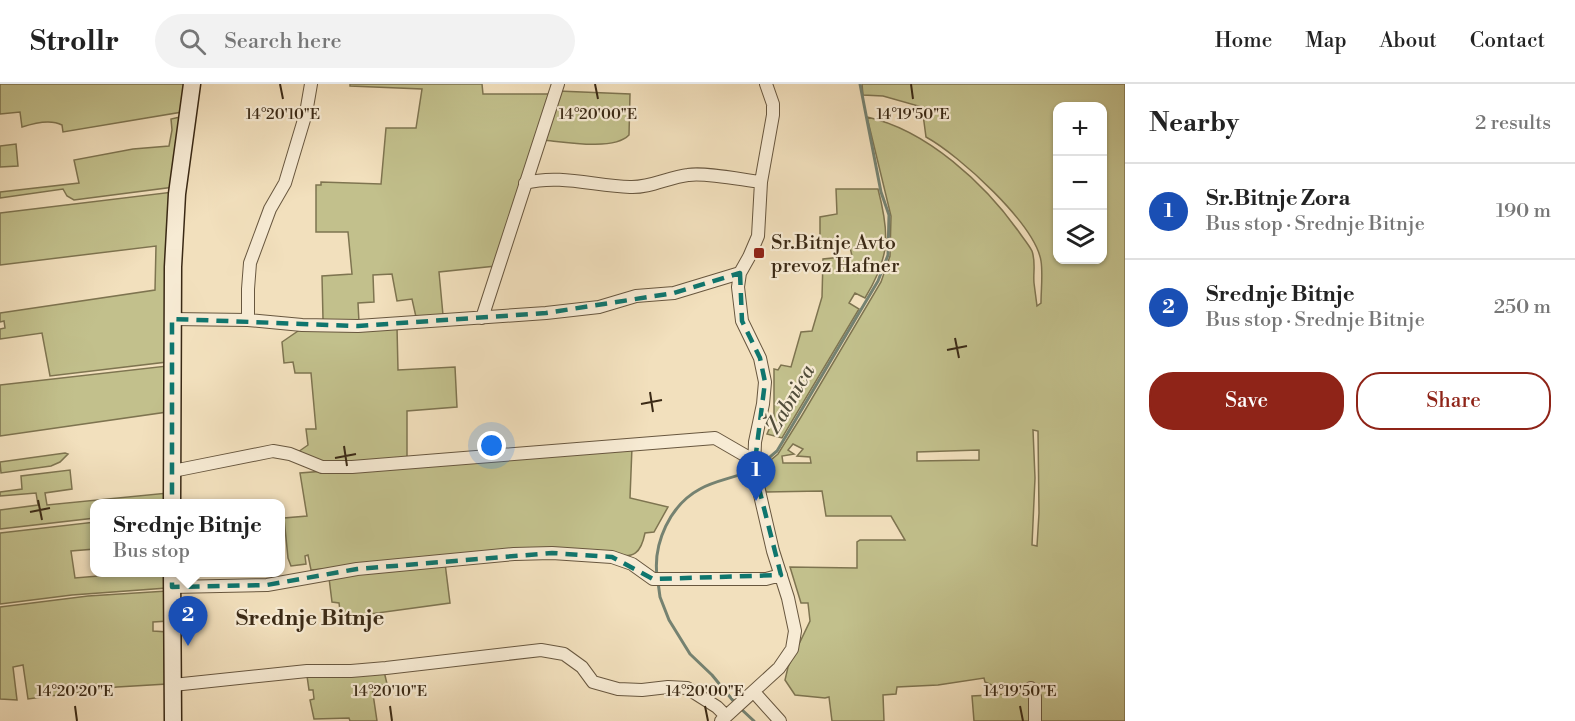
<!DOCTYPE html>
<meta charset="utf-8">
<style>
:root{--surface:#fff;--page:#f2f2f2;--text:#222;--muted:#767676;--line:#e0e0e0;--accent:#8f2418}
body{margin:0;font-family:"Libre Bodoni",serif;background:var(--page);color:var(--text)}
.controls{position:absolute;right:18px;top:18px;display:grid;overflow:hidden;border-radius:12px;box-shadow:0 2px 4px #0004}
.controls button{width:54px;height:54px;display:grid;place-items:center;padding:0;border:0;border-bottom:2px solid var(--line);background:var(--surface);color:var(--text);font:30px sans-serif}
.you{position:absolute;left:492px;top:362px;width:21px;height:21px;margin:-15px;border:4px solid #fff;border-radius:50%;background:#1a73e8;box-shadow:0 0 0 9px #1a73e833}
.badge{display:grid;place-items:center;width:39px;height:39px;border-radius:50%;background:var(--accent);color:#fff;font-size:20px;font-weight:700}
.pin{position:absolute;translate:-50% -50px;filter:drop-shadow(0 2px 3px #0008)}
.pin::after{content:'';position:absolute;top:32px;width:21px;height:18px;background:inherit;clip-path:polygon(0 0,100% 0,50% 100%)}
.popup{position:absolute;left:90px;top:415px;width:195px;height:78px;box-sizing:border-box;display:grid;place-content:center;border-radius:12px;background:var(--surface);filter:drop-shadow(0 2px 4px #0005);font-size:20px;white-space:nowrap;color:var(--muted)}
.popup b{font-size:22px;color:var(--text)}
.popup::after{content:'';position:absolute;left:50%;top:100%;margin-left:-12px;border:12px solid transparent;border-top-color:var(--surface)}
.list{margin:0;padding:0;list-style:none}
h2{display:flex;justify-content:space-between;align-items:center;height:78px;margin:0;padding:0 24px;font-size:26px}
h2 small{font-size:20px;font-weight:400;color:var(--muted)}
.list li{display:grid;grid-template-columns:39px 1fr auto;gap:18px;align-items:center;box-sizing:border-box;height:96px;padding:0 24px;border-top:2px solid var(--line)}
.list b{display:block;font-size:22px;white-space:nowrap}
.list p{margin:0;font-size:20px;white-space:nowrap;color:var(--muted)}
.list em{font-size:20px;font-style:normal;color:var(--muted)}
.actions{display:flex;gap:12px;padding:18px 24px}
.actions a{flex:1;padding:14px 0;border:2px solid var(--accent);border-radius:24px;text-align:center;font-size:21px;color:var(--accent)}
.actions .main{background:var(--accent);color:#fff}
.icon{flex:none;width:33px;height:33px;fill:none;stroke:currentColor;stroke-width:2;stroke-linecap:round;stroke-linejoin:round}
.map{position:relative;flex:none;width:1125px;height:637px;overflow:hidden}
header{display:flex;align-items:center;gap:36px;box-sizing:border-box;height:84px;padding:0 30px;background:var(--surface);border-bottom:2px solid var(--line)}
header strong{font-size:28px}
nav{display:flex;gap:33px;margin-inline-start:auto;font-size:21px}
.search{width:420px;height:54px;background:var(--page);display:flex;align-items:center;gap:15px;box-sizing:border-box;padding:0 21px;border-radius:33px;color:var(--muted);font-size:22px}
main{display:flex}
aside{flex:1;background:var(--surface)}
.map>svg:first-child{display:block}
.green{fill:#c2c08c;stroke:#7e7450;stroke-width:1.5;fill-rule:evenodd}
.lines{fill:none;stroke-linecap:round;stroke-linejoin:round}
.stream{stroke:#758271;stroke-width:3}
.minor-casing{stroke:#68573f;stroke-width:14}
.secondary-casing{stroke:#3a2915;stroke-width:19}
.minor{stroke:#f7ebd4;stroke-width:12}
.secondary{stroke:#f7ebd4;stroke-width:16}
.marked{fill:none;stroke:#0f766e;stroke-width:4.5;stroke-dasharray:12 8;stroke-linejoin:round}
.ticks{fill:none;stroke:#3a2915;stroke-width:2}
.poi-dot{fill:#8f2418;stroke:#f7ebd4;stroke-width:2}
.labels{text-anchor:middle;stroke-width:4.5;stroke-linejoin:round;paint-order:stroke}
.poi-label{font-size:20px;fill:#3a2915;stroke:#f7ebd4;text-anchor:start}
.water-label{font-size:21px;font-style:italic;fill:#524e3b;stroke:#f7ebd4}
.quarter-label{font-size:22px;font-weight:bold;fill:#3a2915;stroke:#f7ebd4}
.ticks-label{font-size:15px;text-anchor:middle;fill:#3a2915;stroke:#f7ebd4;stroke-width:4.5;stroke-linejoin:round;paint-order:stroke}
</style>
<header>
<strong>Strollr</strong>
<div class="search"><svg class="icon" aria-label="search" viewBox="0 0 24 24"><circle cx="10" cy="10" r="6"/><path d="M15 15l6 6"/></svg>Search here</div>
<nav><a>Home</a><a>Map</a><a>About</a><a>Contact</a></nav>
</header>
<main>
<div class="map">
<svg width="1125" height="637" viewBox="0 0 1125 637">
<rect width="100%" height="100%" fill="#f2e0bd"/>
<filter id="stains"><feTurbulence type="fractalNoise" baseFrequency=".00333" numOctaves="4"/><feColorMatrix values="0 0 0 0 .2 0 0 0 0 .09 0 0 0 0 .02 0 0 0 .5 -.17"/></filter>
<radialGradient id="worn" r=".72"><stop offset=".6" stop-color="#630" stop-opacity="0"/><stop offset="1" stop-color="#630" stop-opacity=".3"/></radialGradient>
<!-- green -->
<path class="green" d="M0,0h186l-4,28 -119,20 -1,-7c-11,-6 -28,-2 -40,2l-2,-15 -20,2z
M350,0h132l1,10h69l-56,172 -57,6 4,43 -27,2 -4,-18 -15,2 -5,-27 -19,1 1,27 -16,1 1,19h-32l-4,-3 -1,-43 30,-2 -4,-42h-32v-47h5v-3l60,2 5,-56h30l6,-39 -72,-3z
M862,0h263v637h-87l-12,-36 -34,3v-3l-7,-3 -1,-4 -46,7 -41,2 -1,7 -13,1 1,26h-52l-3,-24 -4,1 -30,-3 -10,-15 3,-13 22,-46 -2,-18h-7l-11,-36 67,1v-26l3,-2h45l-14,-24h-65l-4,-25 -56,1 -6,-23 18,-15 23,-37 80,-135 9,-26 1,-40 -24,-99c60,13 118,67 152,115 4,6 10,13 13,19 4,11 1,22 2,32 1,8 2,15 3,23l4,-3c0,-13 2,-29 0,-42 -6,-37 -82,-106 -115,-124l-4,-30 -39,-11 -20,-1zM1058,22h44v154h-44zM1033,346l5,1 1,82 -2,33 -5,-1 3,-67zM793,360l10,5 -6,7 13,1 1,6h-28l-1,-7 12,-2 -6,-4zM979,366v10l-62,1v-9z
M558,7l72,3 -1,41c-15,16 -65,7 -86,5z
M180,33l-6,70 -100,13 -7,-4 -4,-7 -63,9v-6l79,-9 -5,-23 59,-11 36,-3 3,-16 -1,-11z
M16,60l2,22 -18,1v-21z
M836,105h42c12,46 12,68 -13,109l-10,-5 -6,10 10,6 -77,129 -15,-4 7,-16v-49l4,1 3,-5 10,2 10,-35 11,-1 10,-34 1,-38 29,-3 -2,-9 -30,1v-31l17,-3z
M173,108l-6,170 -117,14 -8,-43 -42,6v-10l5,-1 -1,-7 -4,1v-9l155,-23 1,-44 -156,19v-52z
M397,243l1,43 57,-3 2,40 -50,4v46l-3,3 -80,3 -26,-11 10,-7 -2,-16h10l-5,-56h-16l-2,-11 -9,1 -2,-21 19,-13z
M167,282v46l-167,24v-51z
M632,363l-2,51 38,9 -14,25 -9,1c-4,20 -11,26 -31,21l-288,17 -4,-2 -11,1 -3,-15 -3,1 1,8 -15,2 -3,-8 -4,-40 23,-2 -7,-43z
M65,369l3,1 -8,8 -9,4 -50,7 -1,-11z
M70,386l2,19 -27,4 2,12 121,-12v10l-73,1v14l-95,11v-19l38,-5 -2,-12 -36,3v-4l22,-3 -1,-13z
M95,438v27l-24,2 4,27 59,-5h32l1,15 -95,7 -72,9v-71z
M445,479l5,40 -109,15 -2,-15 -7,-1 -3,-24z
M167,507l2,30 -16,1v9l15,1 -1,52 -50,3 -89,12 -5,-34 -10,2 4,33 -17,-1v-92l88,-11z
M384,587l3,13 -15,3 5,34h-27l-1,-3 -35,1 -4,-19 4,-1 -1,-9h-4l-2,-14z
M1026,609l6,4v24h-58l-2,-25z"/>
<g class="lines">
<!-- stream -->
<path class="stream" d="M758,383l19,-16 12,-20 89,-150 10,-26 1,-40 -8,-23 -21,-108
M657,492c-4,-33 13,-71 43,-87 16,-9 35,-11 52,-19
M658,498l2,15 9,23 21,34 22,21 23,28
M740,624l14,13"/>
<defs>
<path id="minor" d="M525,99c35,-9 70,3 105,4 20,1 39,-10 58,-12 17,-3 55,5 73,7
M482,234l76,-234
M172,235l76,1 54,5 56,1 188,-13 53,-6 37,-11 38,-3 66,-20
M248,236v-31l2,-26 20,-54 15,-26 21,-70 5,-29
M173,387l100,-20 17,3 32,13h30l363,-29 38,22
M172,503l95,-2 90,-16 157,-15 38,-1 60,4 20,7 21,15h113l15,-4
M173,601l134,-14h44l35,-3 155,-18 23,4 18,13 11,15 25,7 24,1 26,-3 19,1 30,19 9,9
M1031,604l4,9v24
M754,608l26,29
M721,637l58,-53 13,-19 3,-18 -7,-33 -15,-47 -19,-82 1,-27 8,-38 2,-22 -5,-24 -18,-37 -4,-34 2,-14 9,-16 9,-21 3,-54 12,-67v-11l-7,-20"/>
<path id="secondary" d="M172,420l1,-237 4,-73 15,-110
M172,488l1,149"/>
</defs>
<!-- minor casing -->
<use href="#minor" class="minor-casing"/>
<!-- secondary casing -->
<use href="#secondary" class="secondary-casing"/>
<!-- minor -->
<use href="#minor" class="minor"/>
<!-- secondary -->
<use href="#secondary" class="secondary"/>
</g>
<!-- marked area -->
<path class="marked" d="M740,189l2,48 18,37 5,24 -11,87 27,106 -128,4 -41,-22 -60,-4 -195,16 -90,16 -95,2v-268l186,7 188,-13 128,-20z"/>
<!-- ticks -->
<path class="ticks" d="M280,0l3,15M595,0l3,15M911,0l2,15M955,254l4,20M947,266l20,-4M650,308l3,20M641,320l21,-4M344,362l3,20M335,374l21,-4M38,416l4,20M30,428l20,-4M75,622l2,15M390,622l2,15M705,622l3,15M1020,622l3,15"/>
<!-- markers -->
<rect class="poi-dot" x="753" y="163" width="12" height="12" rx="3"/>
<g class="labels">
<!-- poi labels -->
<g class="poi-label">
<text x="771" y="165">Sr.Bitnje Avto<tspan x="771" dy="23">prevoz Hafner</tspan></text>
</g>
<!-- water labels -->
<g class="water-label">
<text transform="translate(790 315) rotate(-60)" y="7">Žabnica</text>
</g>
<!-- quarter labels -->
<g class="quarter-label">
<text x="310" y="541">Srednje Bitnje</text>
</g>
</g>
<g class="ticks-label">
<text x="283" y="35">14°20'10"E</text>
<text x="598" y="35">14°20'00"E</text>
<text x="913" y="35">14°19'50"E</text>
<text x="75" y="612">14°20'20"E</text>
<text x="390" y="612">14°20'10"E</text>
<text x="705" y="612">14°20'00"E</text>
<text x="1020" y="612">14°19'50"E</text>
</g>
<rect width="100%" height="100%" filter="url(#stains)"/>
<rect width="100%" height="100%" fill="url(#worn)"/>
</svg>
<div class="controls">
<button>+</button>
<button>−</button>
<button><svg class="icon" aria-label="layers" viewBox="0 0 24 24"><path d="M12 4l9 5-9 5-9-5zM3 14l9 5 9-5"/></svg></button>
</div>
<div class="you"></div>
<div class="pin badge" style="left:756px;top:417px;background:#1a4fb4">1</div>
<div class="pin badge" style="left:188px;top:562px;background:#1a4fb4">2</div>
<div class="popup"><b>Srednje Bitnje</b>Bus stop</div>
</div>
<aside>
<h2>Nearby<small>2 results</small></h2>
<ul class="list">
<li><span class="badge" style="background:#1a4fb4">1</span><div><b>Sr.Bitnje Zora</b><p>Bus stop · Srednje Bitnje</p></div><em>190 m</em></li>
<li><span class="badge" style="background:#1a4fb4">2</span><div><b>Srednje Bitnje</b><p>Bus stop · Srednje Bitnje</p></div><em>250 m</em></li>
</ul>
<div class="actions"><a class="main">Save</a><a>Share</a></div>
</aside>
</main>
